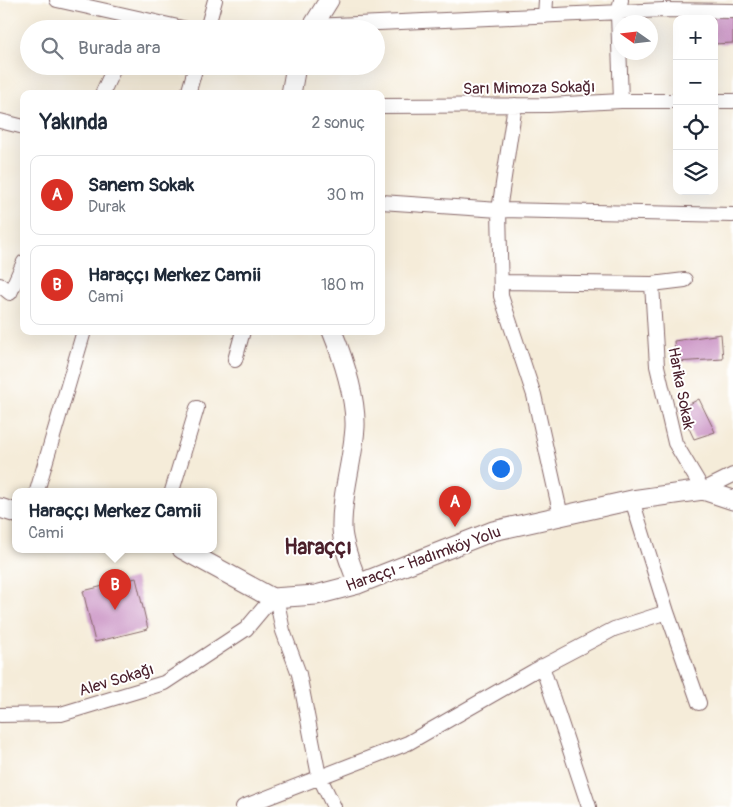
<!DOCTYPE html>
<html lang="tr">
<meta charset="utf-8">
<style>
:root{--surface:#fff;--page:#f2f2f3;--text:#1f2937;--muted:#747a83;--line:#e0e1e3;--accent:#d93025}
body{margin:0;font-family:Pangolin,sans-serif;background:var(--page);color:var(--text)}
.controls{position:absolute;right:15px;top:15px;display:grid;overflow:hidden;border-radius:10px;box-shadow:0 5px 20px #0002}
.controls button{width:45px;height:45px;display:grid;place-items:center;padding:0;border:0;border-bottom:1px solid var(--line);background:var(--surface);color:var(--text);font:25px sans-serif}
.compass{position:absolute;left:613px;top:15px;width:45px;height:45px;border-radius:50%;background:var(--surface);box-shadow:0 5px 20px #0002;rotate:284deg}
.you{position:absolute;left:500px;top:468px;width:18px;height:18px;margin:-12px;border:4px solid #fff;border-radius:50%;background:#1a73e8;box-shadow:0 0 0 8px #1a73e833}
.badge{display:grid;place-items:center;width:32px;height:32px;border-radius:50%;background:var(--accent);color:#fff;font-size:16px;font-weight:700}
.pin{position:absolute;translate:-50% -41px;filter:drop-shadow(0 1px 2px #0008)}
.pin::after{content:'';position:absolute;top:26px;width:18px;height:15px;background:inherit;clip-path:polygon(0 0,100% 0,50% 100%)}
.popup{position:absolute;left:12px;top:488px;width:205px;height:65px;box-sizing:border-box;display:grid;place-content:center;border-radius:10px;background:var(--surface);filter:drop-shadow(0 1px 4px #0005);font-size:16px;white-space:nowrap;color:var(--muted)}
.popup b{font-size:19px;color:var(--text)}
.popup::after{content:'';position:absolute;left:50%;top:100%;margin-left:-10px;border:10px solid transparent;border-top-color:var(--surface)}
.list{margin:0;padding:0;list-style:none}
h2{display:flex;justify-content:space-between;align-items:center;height:65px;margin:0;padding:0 20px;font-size:21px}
h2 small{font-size:16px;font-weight:400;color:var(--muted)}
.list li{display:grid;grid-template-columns:32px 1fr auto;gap:15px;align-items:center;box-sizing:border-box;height:80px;margin:0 10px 10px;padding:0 10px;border:1px solid var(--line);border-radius:10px}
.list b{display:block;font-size:19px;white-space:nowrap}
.list p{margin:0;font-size:16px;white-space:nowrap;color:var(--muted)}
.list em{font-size:16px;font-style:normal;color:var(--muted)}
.icon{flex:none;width:28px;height:28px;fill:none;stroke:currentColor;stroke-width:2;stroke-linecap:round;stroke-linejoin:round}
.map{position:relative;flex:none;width:733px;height:807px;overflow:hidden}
.search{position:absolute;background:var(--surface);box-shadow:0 5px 20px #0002;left:20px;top:20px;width:365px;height:55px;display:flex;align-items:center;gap:12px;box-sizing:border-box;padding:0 18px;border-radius:28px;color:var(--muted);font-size:19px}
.panel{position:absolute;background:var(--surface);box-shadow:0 5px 20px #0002;left:20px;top:90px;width:365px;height:245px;border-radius:10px}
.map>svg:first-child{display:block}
.building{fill:#c991c3}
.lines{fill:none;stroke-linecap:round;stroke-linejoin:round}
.street-casing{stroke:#866768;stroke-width:16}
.secondary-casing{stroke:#866768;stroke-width:21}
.street{stroke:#fff;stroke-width:14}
.secondary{stroke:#fff;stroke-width:19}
.labels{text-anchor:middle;stroke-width:4;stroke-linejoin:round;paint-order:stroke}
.street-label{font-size:16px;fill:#4a1f2b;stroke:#fff}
.district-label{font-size:21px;font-weight:bold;fill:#4a1f2b;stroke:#fff}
</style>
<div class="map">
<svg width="733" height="807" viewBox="0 0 733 807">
<rect width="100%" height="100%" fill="#fff"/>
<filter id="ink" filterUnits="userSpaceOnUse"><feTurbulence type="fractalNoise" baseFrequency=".02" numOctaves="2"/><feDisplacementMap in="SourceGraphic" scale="10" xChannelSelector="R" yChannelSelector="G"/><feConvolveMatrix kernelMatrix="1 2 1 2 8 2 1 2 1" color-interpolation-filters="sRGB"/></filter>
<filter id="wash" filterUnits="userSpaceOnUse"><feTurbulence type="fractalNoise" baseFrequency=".0096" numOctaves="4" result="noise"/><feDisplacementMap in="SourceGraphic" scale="20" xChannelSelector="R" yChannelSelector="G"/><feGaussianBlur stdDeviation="1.12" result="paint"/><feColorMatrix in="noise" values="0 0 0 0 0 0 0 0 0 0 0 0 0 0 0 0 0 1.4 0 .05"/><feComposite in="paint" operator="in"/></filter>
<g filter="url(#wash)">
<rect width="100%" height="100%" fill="#f5ecd9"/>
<g id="blocks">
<!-- building -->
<path class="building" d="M733,14v29l-19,1v-25h-26v-2z
M721,334l2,25 -47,3 -2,-21z
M699,399l16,33 -21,7 -14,-30z
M136,578l12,51 -53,13 -12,-51z"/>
</g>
</g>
<g filter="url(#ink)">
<use href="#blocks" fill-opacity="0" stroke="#866768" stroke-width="1"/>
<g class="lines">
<defs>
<path id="street" d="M57,0l130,29
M621,0l-3,14 3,87
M545,16l1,-16
M313,26l351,-16 69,1
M207,29l8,-29
M102,94l13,-28
M188,94l8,-28
M714,101h19
M515,105l-16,105 2,86 33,99 27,121
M381,106l167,-1 73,-4h56
M0,121l24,6
M381,202l118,8 234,5
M501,282l151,2 33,-4
M652,284l5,82 18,77 28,47 30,-15
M0,285l10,8 14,-31
M235,360l8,-29
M37,491l47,-160
M172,491l25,-83
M632,500l35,112 32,91
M276,597l7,34 16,43 20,102 15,31
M542,666l47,141
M0,715l61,-1 103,-31 82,-54 26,-31
M243,807l165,-64 126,-72 80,-42 53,-17"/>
<path id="secondary" d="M311,29l18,-29
M291,94l5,-28
M332,331c11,27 24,67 23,96 -2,34 -14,68 -13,102 1,19 10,38 16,55
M0,508l16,5
M182,549l90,49 44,-3 42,-11 135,-53 139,-31 71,-10 30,10"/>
</defs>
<!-- street casing -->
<use href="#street" class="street-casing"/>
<!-- secondary casing -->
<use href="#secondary" class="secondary-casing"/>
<!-- street -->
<use href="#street" class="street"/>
<!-- secondary -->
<use href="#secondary" class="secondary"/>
</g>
</g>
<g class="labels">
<!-- street labels -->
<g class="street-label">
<text transform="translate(529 87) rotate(-1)" y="6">Sarı Mimoza Sokağı</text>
<text transform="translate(682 388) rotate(79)" y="6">Harika Sokak</text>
<text transform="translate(423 558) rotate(-20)" y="6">Haraççı - Hadımköy Yolu</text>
<text transform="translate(116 679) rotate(-17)" y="6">Alev Sokağı</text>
</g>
<!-- district labels -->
<g class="district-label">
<text x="318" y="554">Haraççı</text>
</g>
</g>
</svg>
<div class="controls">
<button>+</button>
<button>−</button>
<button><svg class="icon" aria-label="locate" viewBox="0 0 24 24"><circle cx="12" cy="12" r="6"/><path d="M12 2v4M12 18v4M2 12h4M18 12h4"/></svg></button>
<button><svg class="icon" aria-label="layers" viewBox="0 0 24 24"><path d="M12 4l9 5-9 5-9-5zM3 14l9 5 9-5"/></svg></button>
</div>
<svg class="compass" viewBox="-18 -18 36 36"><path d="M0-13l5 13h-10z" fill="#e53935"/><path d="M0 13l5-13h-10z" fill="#747a83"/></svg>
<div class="you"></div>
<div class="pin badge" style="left:455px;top:527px">A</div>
<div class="pin badge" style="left:115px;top:610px">B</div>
<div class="popup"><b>Haraççı Merkez Camii</b>Cami</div>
<div class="search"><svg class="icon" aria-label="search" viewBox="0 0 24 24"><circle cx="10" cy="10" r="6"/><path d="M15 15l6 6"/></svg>Burada ara</div>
<section class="panel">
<h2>Yakında<small>2 sonuç</small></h2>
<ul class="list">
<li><span class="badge">A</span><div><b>Sanem Sokak</b><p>Durak</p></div><em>30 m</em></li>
<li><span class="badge">B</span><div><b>Haraççı Merkez Camii</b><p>Cami</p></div><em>180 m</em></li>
</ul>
</section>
</div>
